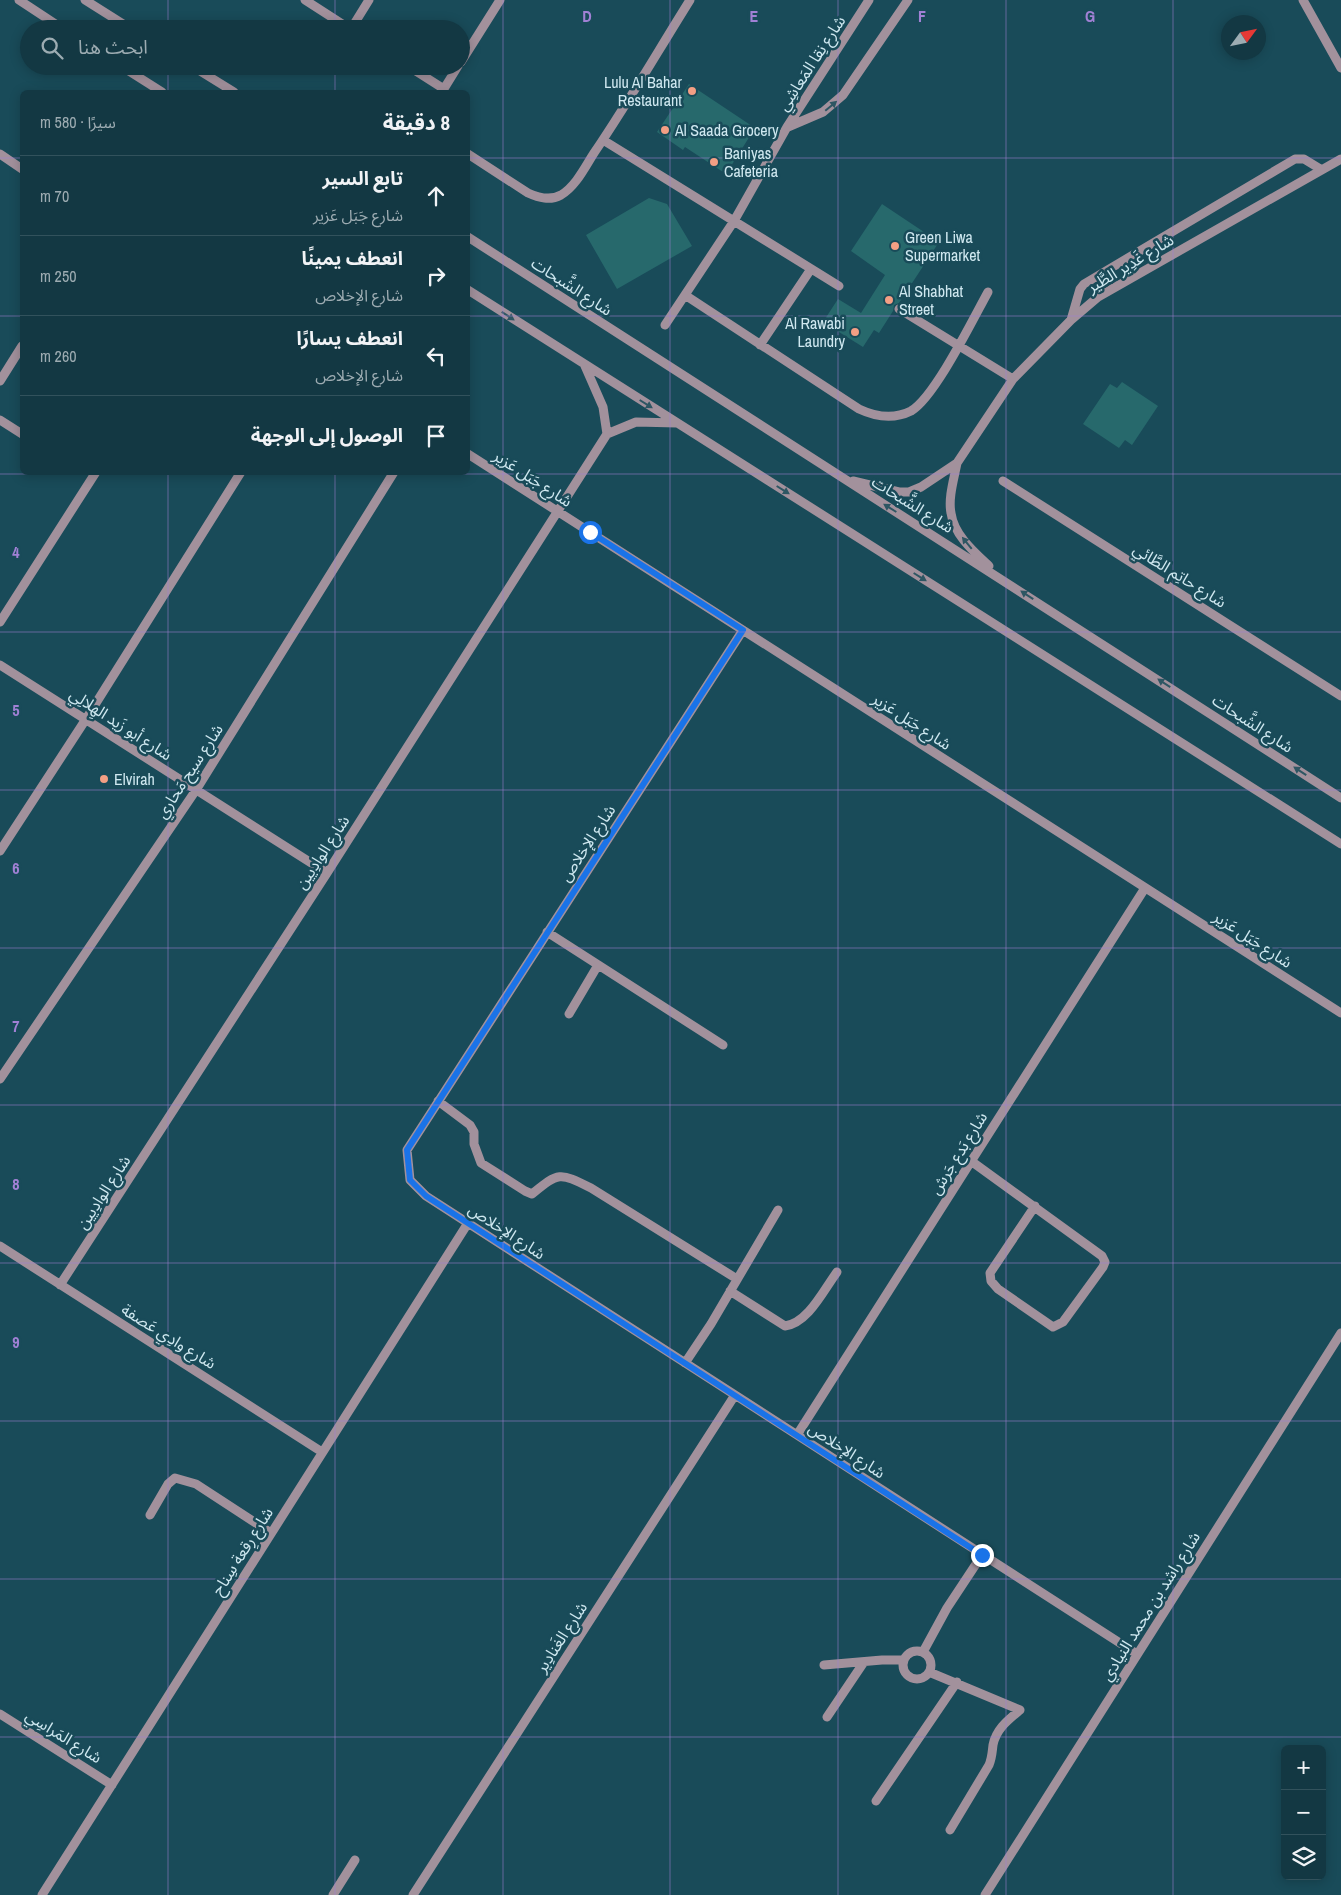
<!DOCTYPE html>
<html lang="ar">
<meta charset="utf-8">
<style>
:root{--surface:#133843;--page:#1c3f4a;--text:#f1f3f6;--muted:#9dacb2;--line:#32525c}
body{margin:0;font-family:"Archivo Narrow","Noto Sans Arabic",sans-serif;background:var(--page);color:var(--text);direction:rtl}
.controls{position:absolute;right:15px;bottom:15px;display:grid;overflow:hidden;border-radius:8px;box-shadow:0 2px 12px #0003}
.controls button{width:45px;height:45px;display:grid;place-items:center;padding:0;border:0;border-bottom:1px solid var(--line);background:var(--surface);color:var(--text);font:25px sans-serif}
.compass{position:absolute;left:1221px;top:15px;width:45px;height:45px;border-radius:50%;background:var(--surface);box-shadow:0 2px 12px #0003;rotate:57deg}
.stop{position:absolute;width:15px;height:15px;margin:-11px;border:4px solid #1a73e8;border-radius:50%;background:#fff}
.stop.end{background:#1a73e8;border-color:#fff;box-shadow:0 1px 5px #0008}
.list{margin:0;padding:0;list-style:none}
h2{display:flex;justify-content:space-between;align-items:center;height:65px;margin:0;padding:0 20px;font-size:21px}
h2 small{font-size:16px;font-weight:400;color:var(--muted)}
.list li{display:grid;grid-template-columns:32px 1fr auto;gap:15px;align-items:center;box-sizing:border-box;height:80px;padding:0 20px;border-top:1px solid var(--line)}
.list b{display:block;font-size:19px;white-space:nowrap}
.list p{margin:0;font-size:16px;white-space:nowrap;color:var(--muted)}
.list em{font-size:16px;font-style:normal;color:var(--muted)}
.icon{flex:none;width:28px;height:28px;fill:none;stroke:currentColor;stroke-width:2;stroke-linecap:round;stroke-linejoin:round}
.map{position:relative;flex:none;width:1341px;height:1895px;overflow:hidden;direction:ltr}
.search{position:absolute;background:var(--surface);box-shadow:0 2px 12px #0003;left:20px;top:20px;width:450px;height:55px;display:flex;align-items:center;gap:12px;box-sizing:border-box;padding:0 18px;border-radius:28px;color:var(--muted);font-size:19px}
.panel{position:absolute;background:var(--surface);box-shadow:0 2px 12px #0003;left:20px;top:90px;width:450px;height:385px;border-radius:8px;direction:rtl}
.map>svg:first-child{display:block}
.building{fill:#27696c}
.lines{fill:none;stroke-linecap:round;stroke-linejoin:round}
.minor{stroke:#a2919c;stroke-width:9}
.oneway{fill:#2e5663}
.route{stroke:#1a73e8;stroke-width:6}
.grid{fill:none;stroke:#a181d5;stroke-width:1;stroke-opacity:0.55}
.poi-dot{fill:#f39f84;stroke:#194b59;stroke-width:2}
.labels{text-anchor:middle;stroke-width:5;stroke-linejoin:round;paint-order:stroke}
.street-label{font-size:16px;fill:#cfe8f0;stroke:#194b59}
.poi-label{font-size:16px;fill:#cfe8f0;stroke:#194b59;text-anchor:start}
.grid-label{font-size:16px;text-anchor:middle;font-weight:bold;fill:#a181d5;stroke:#194b59;stroke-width:5;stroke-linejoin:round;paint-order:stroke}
</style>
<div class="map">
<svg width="1341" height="1895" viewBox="0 0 1341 1895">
<rect width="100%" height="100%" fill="#194b59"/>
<!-- building -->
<path class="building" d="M689,84l66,44 -29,46 -41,-27 -2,3 -26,-18z
M649,198l18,6 25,42 -75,43 -31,-54z
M882,204l57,38 -40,61 -5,2 -1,6 -14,22 -5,-3 -11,17 -40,-25 15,-23 23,14 24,-38 -34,-24z
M1122,382l36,24 -26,39 -7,-5 -6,8 -36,-24 27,-40 7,4z"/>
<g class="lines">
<!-- minor -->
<path class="minor" d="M19,0l44,29
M85,0l46,29
M305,0l45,29
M1303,0l38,68
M351,29l18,-29
M461,62l39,-62
M121,66l41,26
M192,66l42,26
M408,66l36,23
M442,92l16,-26
M788,127l35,-15 20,-17 65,-95
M603,140l236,146
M0,154l22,15
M468,154l60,39c11,5 22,8 33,2 15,-9 24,-28 33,-42 34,-50 64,-102 96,-153
M468,237l873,561
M468,290l873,554
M685,295l174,114c17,8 34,11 52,2 24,-14 62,-92 77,-119
M899,309l114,70
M1071,320l9,-31 4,-5 211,-125h9l18,11
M665,325l69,-104 53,-94 82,-127
M760,345l51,-76
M585,366l18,41 4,27
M0,381l22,-35
M0,420l22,14
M468,454l873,559
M957,463c-3,16 -9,35 -6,50 3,22 23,39 38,53
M853,481l46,11h10l12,-5 36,-24 56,-84 58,-59 27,-23 243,-138
M1003,481l338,215
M0,622l96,-150
M743,630l-336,520 3,30 16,16 711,458
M0,665l327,208
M0,851l86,-132 155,-247
M547,932l176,113
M569,1014l29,-49
M0,1079l196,-289 198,-318
M438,1101l32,24 4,7v12l7,19 44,28 7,3c27,-22 27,-22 59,-6l146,91
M971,1161l131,95 3,6 -2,5 -40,55 -10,5 -55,-38 -7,-8 -1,-8 45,-67
M0,1246l322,206
M60,1285l267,-412 280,-439 29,-12 41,1
M730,1291l55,35c23,-3 38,-35 52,-54
M685,1363l26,-39 67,-114
M797,1435l348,-547
M150,1515l18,-31 7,-6 21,6 75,49
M903 1665a14 14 0 1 1 28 0a14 14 0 1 1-28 0Z
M923,1652l24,-44 35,-53
M824,1665l58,-5h22
M929,1672l91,38c-12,10 -24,19 -27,35 -1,8 -1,13 -4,20l-39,65
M0,1714l112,71
M827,1717l37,-55
M876,1801l81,-119
M42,1895l426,-672
M333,1895l22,-35
M413,1895l322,-500
M985,1895l356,-562"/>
</g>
<!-- one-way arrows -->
<defs><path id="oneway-solid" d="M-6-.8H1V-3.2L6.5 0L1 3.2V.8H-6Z" transform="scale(1.25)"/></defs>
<g class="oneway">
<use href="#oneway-solid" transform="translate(831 106) rotate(-40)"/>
<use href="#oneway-solid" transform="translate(508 316) rotate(33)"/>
<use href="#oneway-solid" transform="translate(646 404) rotate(32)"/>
<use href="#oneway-solid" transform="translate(783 490) rotate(32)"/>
<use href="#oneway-solid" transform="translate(890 508) rotate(-148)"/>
<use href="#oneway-solid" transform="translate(967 543) rotate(-129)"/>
<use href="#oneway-solid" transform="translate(920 577) rotate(32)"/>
<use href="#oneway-solid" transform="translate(1027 595) rotate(-147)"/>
<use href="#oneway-solid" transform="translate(1164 683) rotate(-147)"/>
<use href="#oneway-solid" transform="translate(1300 771) rotate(-147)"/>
</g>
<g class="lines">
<!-- route -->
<path class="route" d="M590,532l153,98 -336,520 3,30 16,16 556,359"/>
</g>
<!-- grid -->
<path class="grid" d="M168,0v29M335,0v29M503,0v1895M670,0v1895M838,0v1895M1006,0v1895M1173,0v1895M168,66v26M335,66v26M0,158h22M468,158h873M0,316h22M468,316h873M168,472v1423M335,472v1423M0,474h1341M0,632h1341M0,790h1341M0,948h1341M0,1105h1341M0,1263h1341M0,1421h1341M0,1579h1341M0,1737h1341"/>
<!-- markers -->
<g class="poi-dot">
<circle cx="692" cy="91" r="5"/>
<circle cx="665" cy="130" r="5"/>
<circle cx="714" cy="162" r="5"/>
<circle cx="895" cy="246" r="5"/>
<circle cx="889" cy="300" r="5"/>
<circle cx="855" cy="332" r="5"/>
<circle cx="104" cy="779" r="5"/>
</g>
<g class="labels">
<!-- street labels -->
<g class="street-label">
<text transform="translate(811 63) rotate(-57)" y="6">شارع نِقا المَعاشِي</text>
<text transform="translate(1130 263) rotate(-31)" y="6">شارع غَدِير الطَّير</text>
<text transform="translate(572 286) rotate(33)" y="6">شارع الشَّبحات</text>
<text transform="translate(533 478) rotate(33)" y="6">شارع جَبَل عَزير</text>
<text transform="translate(913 504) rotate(32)" y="6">شارع الشَّبحات</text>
<text transform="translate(1180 575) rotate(32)" y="6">شارع حاتِم الطَّائي</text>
<text transform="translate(912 721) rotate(33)" y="6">شارع جَبَل عَزير</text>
<text transform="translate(1253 723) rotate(33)" y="6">شارع الشَّبحات</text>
<text transform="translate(121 724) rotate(33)" y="6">شارع أبو زَيد الهِلالِي</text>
<text transform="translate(189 771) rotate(-57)" y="6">شارع سيح مَحاري</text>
<text transform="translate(587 843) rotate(-57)" y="6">شارع الإخلاص</text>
<text transform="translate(322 852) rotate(-57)" y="6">شارع الوادِيين</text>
<text transform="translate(1253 939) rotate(33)" y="6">شارع جَبَل عَزير</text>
<text transform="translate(958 1153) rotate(-58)" y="6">شارع بَدع جَرش</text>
<text transform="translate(103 1192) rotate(-57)" y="6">شارع الوادِيين</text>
<text transform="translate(507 1231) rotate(33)" y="6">شارع الإخلاص</text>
<text transform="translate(169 1336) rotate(32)" y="6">شارع وادِي عَصفة</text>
<text transform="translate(847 1450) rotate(33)" y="6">شارع الإخلاص</text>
<text transform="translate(242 1551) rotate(-58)" y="6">شارع رِقعة سِناح</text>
<text transform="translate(1150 1606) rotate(-58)" y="6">شارع راشد بن محمد النيادي</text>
<text transform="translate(561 1637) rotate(-57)" y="6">شارع الغَنادِير</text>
<text transform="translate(64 1736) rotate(32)" y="6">شارع المَراسِي</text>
</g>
<!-- poi labels -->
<g class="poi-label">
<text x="682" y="88" text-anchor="end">Lulu Al Bahar<tspan x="682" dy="18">Restaurant</tspan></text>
<text x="675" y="136">Al Saada Grocery</text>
<text x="724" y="159">Baniyas<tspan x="724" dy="18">Cafeteria</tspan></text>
<text x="905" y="243">Green Liwa<tspan x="905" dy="18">Supermarket</tspan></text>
<text x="899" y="297">Al Shabhat<tspan x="899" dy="18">Street</tspan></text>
<text x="845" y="329" text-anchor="end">Al Rawabi<tspan x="845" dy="18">Laundry</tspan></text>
<text x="114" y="785">Elvirah</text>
</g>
</g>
<g class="grid-label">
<text x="587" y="22">D</text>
<text x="754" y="22">E</text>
<text x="922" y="22">F</text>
<text x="1090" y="22">G</text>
<text x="16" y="558">4</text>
<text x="16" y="716">5</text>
<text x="16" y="874">6</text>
<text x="16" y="1032">7</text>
<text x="16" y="1190">8</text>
<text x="16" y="1348">9</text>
</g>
</svg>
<div class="controls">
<button>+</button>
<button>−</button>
<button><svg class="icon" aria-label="layers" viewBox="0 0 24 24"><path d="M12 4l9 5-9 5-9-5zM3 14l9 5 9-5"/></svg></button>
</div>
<svg class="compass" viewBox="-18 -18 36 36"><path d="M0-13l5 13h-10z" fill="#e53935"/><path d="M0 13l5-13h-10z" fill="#9dacb2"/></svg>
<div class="stop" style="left:590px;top:532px"></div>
<div class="stop end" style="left:982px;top:1555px"></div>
<div class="search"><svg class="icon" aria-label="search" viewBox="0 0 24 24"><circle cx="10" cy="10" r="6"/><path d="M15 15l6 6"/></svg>ابحث هنا</div>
<section class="panel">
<h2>8 دقيقة<small>سيرًا · 580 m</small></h2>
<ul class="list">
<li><svg class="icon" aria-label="ahead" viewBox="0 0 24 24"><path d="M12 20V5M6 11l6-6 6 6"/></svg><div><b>تابع السير</b><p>شارع جَبَل عَزير</p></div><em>70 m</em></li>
<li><svg class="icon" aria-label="right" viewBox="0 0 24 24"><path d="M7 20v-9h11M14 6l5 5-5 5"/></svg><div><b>انعطف يمينًا</b><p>شارع الإخلاص</p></div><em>250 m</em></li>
<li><svg class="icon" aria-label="left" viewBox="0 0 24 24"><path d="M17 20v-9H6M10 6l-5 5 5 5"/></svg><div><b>انعطف يسارًا</b><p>شارع الإخلاص</p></div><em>260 m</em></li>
<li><svg class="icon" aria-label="arrive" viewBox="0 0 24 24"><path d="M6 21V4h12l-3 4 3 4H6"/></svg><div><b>الوصول إلى الوجهة</b></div></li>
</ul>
</section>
</div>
